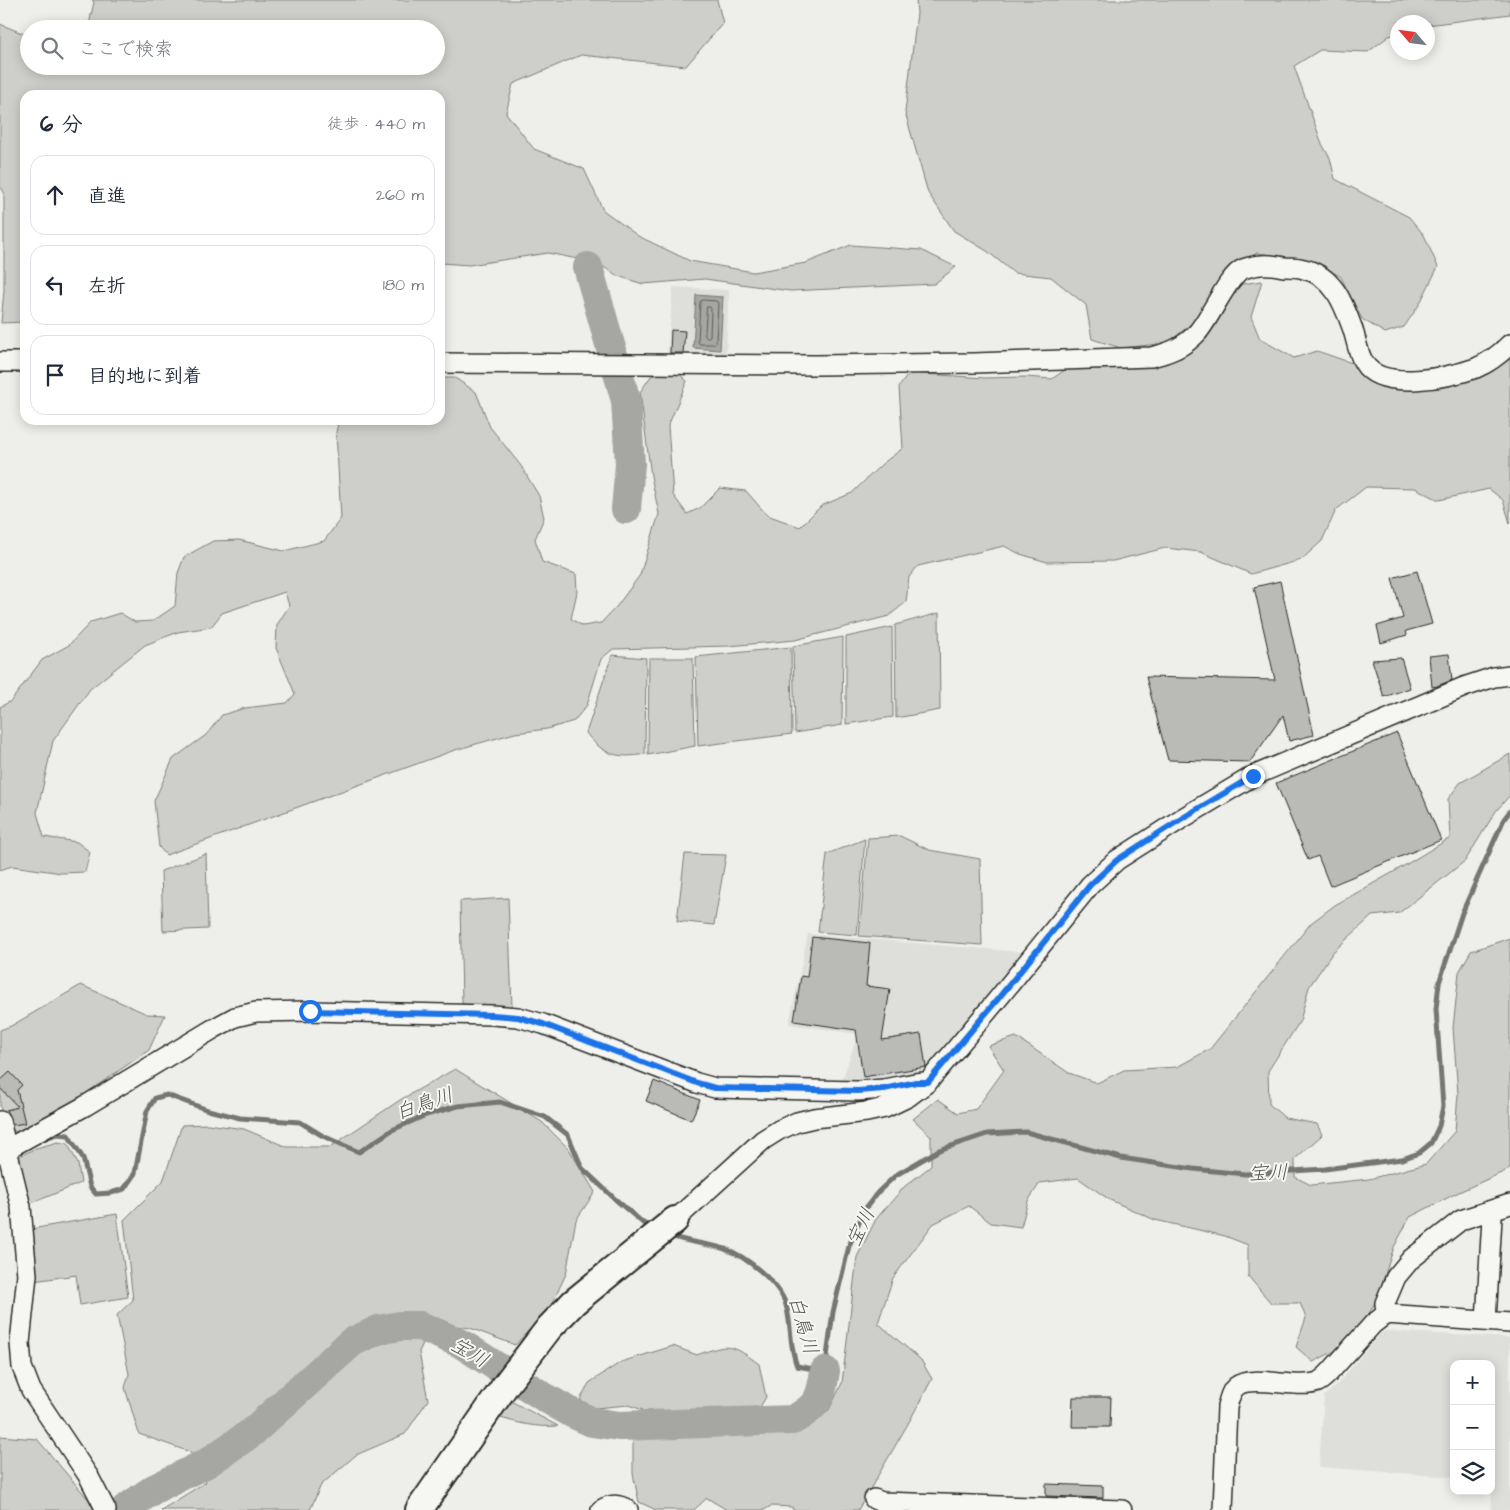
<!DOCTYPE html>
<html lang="ja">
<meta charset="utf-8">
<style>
:root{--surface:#fff;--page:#f6f6f7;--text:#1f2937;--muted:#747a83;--line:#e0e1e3}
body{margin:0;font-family:"Architects Daughter","Klee One",sans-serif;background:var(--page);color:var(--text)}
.controls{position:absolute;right:15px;bottom:15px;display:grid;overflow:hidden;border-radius:10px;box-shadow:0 2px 12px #0003}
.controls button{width:45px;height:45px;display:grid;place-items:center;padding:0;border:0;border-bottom:1px solid var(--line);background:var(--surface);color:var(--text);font:25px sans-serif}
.compass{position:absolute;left:1390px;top:15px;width:45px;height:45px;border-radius:50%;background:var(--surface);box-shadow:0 2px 12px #0003;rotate:298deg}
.stop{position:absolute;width:15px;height:15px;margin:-11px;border:4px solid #1a73e8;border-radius:50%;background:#fff}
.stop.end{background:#1a73e8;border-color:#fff;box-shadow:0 1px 5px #0008}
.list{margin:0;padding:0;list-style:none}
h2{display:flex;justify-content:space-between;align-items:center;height:65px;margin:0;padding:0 20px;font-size:21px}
h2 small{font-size:16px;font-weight:400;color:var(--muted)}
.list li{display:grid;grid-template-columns:32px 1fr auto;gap:15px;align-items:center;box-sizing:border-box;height:80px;margin:0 10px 10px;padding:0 10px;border:1px solid var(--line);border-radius:15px}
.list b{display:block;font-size:19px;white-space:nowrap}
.list em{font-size:16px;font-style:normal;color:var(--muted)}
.icon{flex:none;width:28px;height:28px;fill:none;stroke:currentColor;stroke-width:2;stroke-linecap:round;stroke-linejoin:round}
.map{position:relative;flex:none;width:1510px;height:1510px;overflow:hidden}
.search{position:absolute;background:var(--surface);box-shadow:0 2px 12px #0003;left:20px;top:20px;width:425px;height:55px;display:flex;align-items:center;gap:12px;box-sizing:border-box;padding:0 18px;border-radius:28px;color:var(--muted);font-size:19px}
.panel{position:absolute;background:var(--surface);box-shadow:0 2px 12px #0003;left:20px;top:90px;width:425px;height:335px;border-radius:15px}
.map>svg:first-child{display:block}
.built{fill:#dededb}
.green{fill:#cececa;stroke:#7c7c7a}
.water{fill:#a6a6a3;stroke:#757573}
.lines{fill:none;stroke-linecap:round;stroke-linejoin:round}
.shore{stroke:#5c5c5b;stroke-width:1}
.stream{stroke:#757573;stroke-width:5}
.river{stroke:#a6a6a3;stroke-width:30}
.building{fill:#babab7;stroke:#2b2b2b}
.street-casing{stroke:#2b2b2b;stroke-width:22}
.secondary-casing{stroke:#2b2b2b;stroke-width:30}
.street{stroke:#f6f6f2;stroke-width:19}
.secondary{stroke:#f6f6f2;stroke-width:26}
.route{stroke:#1a73e8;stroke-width:6}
.labels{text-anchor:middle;stroke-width:4;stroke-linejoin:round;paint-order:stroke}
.water-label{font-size:20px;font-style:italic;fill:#565655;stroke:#f6f6f2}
</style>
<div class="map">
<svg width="1510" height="1510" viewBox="0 0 1510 1510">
<rect width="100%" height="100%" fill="#eeeeea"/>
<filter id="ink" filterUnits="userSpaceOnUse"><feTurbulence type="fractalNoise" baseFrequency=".02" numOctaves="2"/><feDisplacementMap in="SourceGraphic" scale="10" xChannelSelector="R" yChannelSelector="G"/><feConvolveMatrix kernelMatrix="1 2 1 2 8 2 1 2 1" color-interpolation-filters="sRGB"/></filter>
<g filter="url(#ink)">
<!-- built -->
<path class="built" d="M673,287l56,3 -3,66 -59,2z
M808,934l213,18 -87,110 -9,8 -12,6 -16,3 -56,4 17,-49 -69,-10z
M1385,1331l125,7v172h-19l2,-30h-2v-116h-37v113l-135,-10 5,-71 10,-8 46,-54z"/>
<!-- green -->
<path class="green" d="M92,0h625l6,23 -37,43 -105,-11 -68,29 -7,29 28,36 50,20 19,41 35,26 52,25 63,11 53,-9 45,-18 70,5 35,17 -22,17 -144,7 -85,-12 -62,5 -25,-8 -21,-13 -49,-10 -79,12 -29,-2v-168h-415v227l-24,1 3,-33v-98l-4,-6v-162l29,12v30h407v-37h-348l6,-27z
M916,0h594v14l-82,11v-3h-30l-1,12 -8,2 -21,16 -48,-2 -26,16 28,78 8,14 5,21 74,38 15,18 14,32 -19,38 -15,22 -19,6 -23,-14 -21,-42 -26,-16 -58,-8 -26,16 -33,49 -30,25 -47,5 -29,-9 -6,-34 -35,-28 -37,-4 -27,-22 -33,-20 -26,-38 -23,-81 12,-99z
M1262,281l-11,36 9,22 34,19 23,-7 35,12 19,14 28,12 52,-4 41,-13 18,-13v164l-7,-23 -14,-11 -50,11 -24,-12 -49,-1 -30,23 -14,31 -21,19 -50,14 -50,-22 -36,-4 -52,13 -66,1 -27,-8 -16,-8 -86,20 -9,11 -3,25 -17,14 -94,24 -66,6 -116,3 -12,10 -14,46 -13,16 -27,8 -32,4 -60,17 -289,105 -7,-8 -5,-46 19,-42 33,-24 16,-20 23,-7 42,-5 8,-9 -19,-46 1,-23 12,-19 -4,-14 -63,21 -11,14 -33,5 -33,13 -55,44 -37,52 -16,72 7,24 33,5 13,10 -5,20 -23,1 -50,-7 -12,4v-163l11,-6 31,-41 27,-15 22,-23 29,-9 15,9 18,-1 22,-15 3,-33 6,-16 29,-16 26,-1 45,11 40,-10 17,-23 -5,-86 3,-12h101v-42h15l21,14 14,35 31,39 18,30 5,22 -9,21 7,23 34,12 1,18 -6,27 12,7 18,-3 16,-17 23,-31 19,-61 -8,-38 -11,-84 11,-16 23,-7 13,12 -19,45 5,69 14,19 13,-6 20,-20 26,3 21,24 33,12 21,-21 31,-13 30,-29 21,-16 -4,-61 10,-14 76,5 41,-1 26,2 17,-12 59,-2 53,-7 25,-19 21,-41 15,-14z
M939,613l1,97 -44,8 -1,-93z
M892,627l1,90 -47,7v-87z
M843,637l-1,88 -47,8 -2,-87z
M791,647l1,87 -94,12 -2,-89z
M612,655l34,3 -1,96c-27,5 -42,1 -59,-21z
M649,658h44l2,88 -47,9z
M1510,754v41l-14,16 -31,50 -66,52 -27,3 -39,36 -24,35 -9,34 -32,50 1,33 16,14 32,6 5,11 -27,24v18l16,8 58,-6 57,-15 29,-33 3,-37 -5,-66 6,-56 12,-21 39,-13v231l-51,23 -49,25 -16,30 -16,49 -8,16 -33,38 -24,12 -17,-15 10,-29 -6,-15h-29l-23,-27v-31l-23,-9 -70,-16 -45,-20 -32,-22 -38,5 -12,18 -7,26 -30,-4 -22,-17 -36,18 -40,54 -15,45 43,37 11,19 -23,43 -51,88h-65l-1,-3 -21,-1 -7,4h-37l-20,-12 -13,12h-38l-17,-8 -6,-28v-35l10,-29 -15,-5 -32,3 -16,-8 9,-17 32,-21 52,-16 24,9c32,-12 35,-11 62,9l7,33 -9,15 8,21 30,-3 34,-20 13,-27 15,-126 19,-38 29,-33 26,-20v-30l-18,-17 25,-20 20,14 18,-4 28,-39 -16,-24 28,-9 53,36 28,10 27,-13 53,-3 33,-18 101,-126 24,-18 62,-35 53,-32 -2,-39 12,-16z
M900,836l29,14 51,9 2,86 -123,-9 9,-98z
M865,839l-8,96 -39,-3 9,-78z
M206,854l2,75 -45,2 -2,-60z
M685,854l41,1 -12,70 -37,-4z
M508,898l4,109 -50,-3 -2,-103z
M81,985l66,29 18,1 -16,35 -111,76 -19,7 -14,-7 -5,-20v-76l11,-4z
M455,1069l87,53 27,27 26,43 -19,28 -10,54 -16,34 -35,37 -45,-17 -38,-5 -13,29 9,48 -23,34 -49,21 -35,30 -11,25h-149l45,-28 -16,-30 -51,-18 -14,-46 4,-14 -12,-59 16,-15 -9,-80 39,-39 19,-56 26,-1 36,5 43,18h43l70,-47z
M58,1142l10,2 10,20 3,19 -54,22 -9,-48 18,-9z
M117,1214l11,83 -48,8 -4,-30 -42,6 -3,-52z
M503,1397l55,29c-22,2 -40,-3 -61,-9z
M0,1436l37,3 52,61 5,10h-94z"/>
<!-- water -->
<path class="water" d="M696,295l27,2 -3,53 -27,-2z"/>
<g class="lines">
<!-- shore -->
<path class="shore" d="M703,300l13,1 2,2 -2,39 -2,2h-14l-2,-2 2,-40z
M707,307h3l1,2 -1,27 -3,2 -2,-2z"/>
<!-- stream -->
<path class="stream" d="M41,1140l16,-6 11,1 15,23 7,29 6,7 15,-1 13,-4 11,-16 12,-62 8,-13 12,-3 41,15 32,8 60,4 23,14 36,16 33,-22 34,-15 32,-9 42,-4 45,15 23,18 14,33 33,31 28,24 9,4
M669,1235c18,8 37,8 56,14 21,7 55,35 61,56 6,20 3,42 11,61l28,5 8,-59 16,-66 16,-37 13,-17 18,-17 43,-25 48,-16 39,-2 95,26 72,11 52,5 80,-5 77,-10 17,-6 12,-10 8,-17 4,-20 -7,-97 3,-26 23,-70 42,-94 6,-8"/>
<!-- river -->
<path class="river" d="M588,267l38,134 4,63 -4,45
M124,1510l30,-21 53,-26 44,-30 101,-91 26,-12 22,-4h20l40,17 84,54 28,16 20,9 27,4 174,-6c25,-14 28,-21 32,-49"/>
</g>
<!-- building -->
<path class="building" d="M671,330l14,1 -2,22h-13z
M1417,571l15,53 -26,7 1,4 -26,8 -4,-17 26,-8 -11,-40z
M1280,581l34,154 -25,6 -6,-26 -33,47 -82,-2 -22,-83 129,3 -21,-93z
M1449,654l3,26 -15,6 -5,1 -3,-31z
M1401,658l9,30 -26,9 -12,-37z
M1397,733l44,107 -111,46 -12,-30 -10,4 -32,-77z
M812,937l58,6 -4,43 24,3 -8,51 39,-6 5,33 -63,10 -7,-47 -62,-9 7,-45 6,1z
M10,1072l12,13 -5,5 8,33 -12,2 -7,-15 12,-3 -18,-19v-7z
M654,1081l46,19 -9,20 -45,-19z
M1073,1397h38l-1,30h-38z
M1046,1484l57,2v12l-57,-2z"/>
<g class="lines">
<defs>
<path id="street" d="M0,362h25
M440,363l377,2 157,-2 177,-6c18,-4 33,-10 46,-24 13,-14 31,-58 46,-64 6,-2 13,-4 19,-4 7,-1 16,1 23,2 6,0 13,0 19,2 29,7 39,33 48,58 4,11 6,27 12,36 17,29 86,14 112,5 12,-5 25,-15 34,-24
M0,1121l21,86 6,68 -7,68 2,24 9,23 58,87 17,33
M0,1153l85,-47 128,-77 22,-12 21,-5 54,-1 182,4 26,2 25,7 154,59 18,5 143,3 26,-2 31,-6 9,-1
M675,1220l88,-80 16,-10 18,-8 17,-4 53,-6 18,-4 23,-11 20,-15 69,-82 93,-115 27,-25 64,-41 72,-43 211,-89 30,-10 16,-2
M1386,1314l-1,-11 11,-26 15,-18 50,-39 49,-16
M1486,1321l6,-103 -2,-7
M874,1499l8,3 240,8
M601,1510c9,-6 18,-6 27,0
M1223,1510l4,-103c2,-8 4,-17 10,-21 15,-12 62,4 81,-4 4,-2 7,-5 10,-8l45,-50 13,-10 124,9"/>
<path id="secondary" d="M419,1510l88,-127 42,-55 25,-26 101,-82"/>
</defs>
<!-- street casing -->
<use href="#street" class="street-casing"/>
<!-- secondary casing -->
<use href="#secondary" class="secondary-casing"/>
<!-- street -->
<use href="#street" class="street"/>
<!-- secondary -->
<use href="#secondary" class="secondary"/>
</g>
</g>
<g class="lines" filter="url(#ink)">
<!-- route -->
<path class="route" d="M310,1011l182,4 26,2 25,7 154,59 18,5 143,3 26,-2 32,-7h12l69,-82 93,-115 27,-25 64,-41 72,-43"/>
</g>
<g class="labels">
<!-- water labels -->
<g class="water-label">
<text transform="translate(424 1103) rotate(-19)" y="7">白鳥川</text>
<text transform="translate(1268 1172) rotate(-2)" y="7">宝川</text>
<text transform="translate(860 1227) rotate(-64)" y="7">宝川</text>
<text transform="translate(804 1325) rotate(74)" y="7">白鳥川</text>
<text transform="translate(470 1352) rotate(30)" y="7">宝川</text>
</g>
</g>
</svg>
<div class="controls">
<button>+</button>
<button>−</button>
<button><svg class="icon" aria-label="layers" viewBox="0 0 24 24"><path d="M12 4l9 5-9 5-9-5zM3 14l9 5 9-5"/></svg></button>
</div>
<svg class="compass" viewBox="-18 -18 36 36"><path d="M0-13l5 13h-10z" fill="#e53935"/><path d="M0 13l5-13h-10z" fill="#747a83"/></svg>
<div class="stop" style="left:310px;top:1011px"></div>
<div class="stop end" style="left:1253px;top:776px"></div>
<div class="search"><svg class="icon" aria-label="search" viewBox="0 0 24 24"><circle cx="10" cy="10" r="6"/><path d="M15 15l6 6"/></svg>ここで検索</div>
<section class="panel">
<h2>6 分<small>徒歩 · 440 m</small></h2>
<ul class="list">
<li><svg class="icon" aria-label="ahead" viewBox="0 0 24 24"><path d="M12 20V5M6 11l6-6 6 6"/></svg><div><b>直進</b></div><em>260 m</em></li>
<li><svg class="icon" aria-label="left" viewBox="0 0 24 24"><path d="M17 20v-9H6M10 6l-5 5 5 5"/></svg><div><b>左折</b></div><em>180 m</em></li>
<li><svg class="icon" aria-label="arrive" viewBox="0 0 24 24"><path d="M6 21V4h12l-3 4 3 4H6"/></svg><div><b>目的地に到着</b></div></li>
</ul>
</section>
</div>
